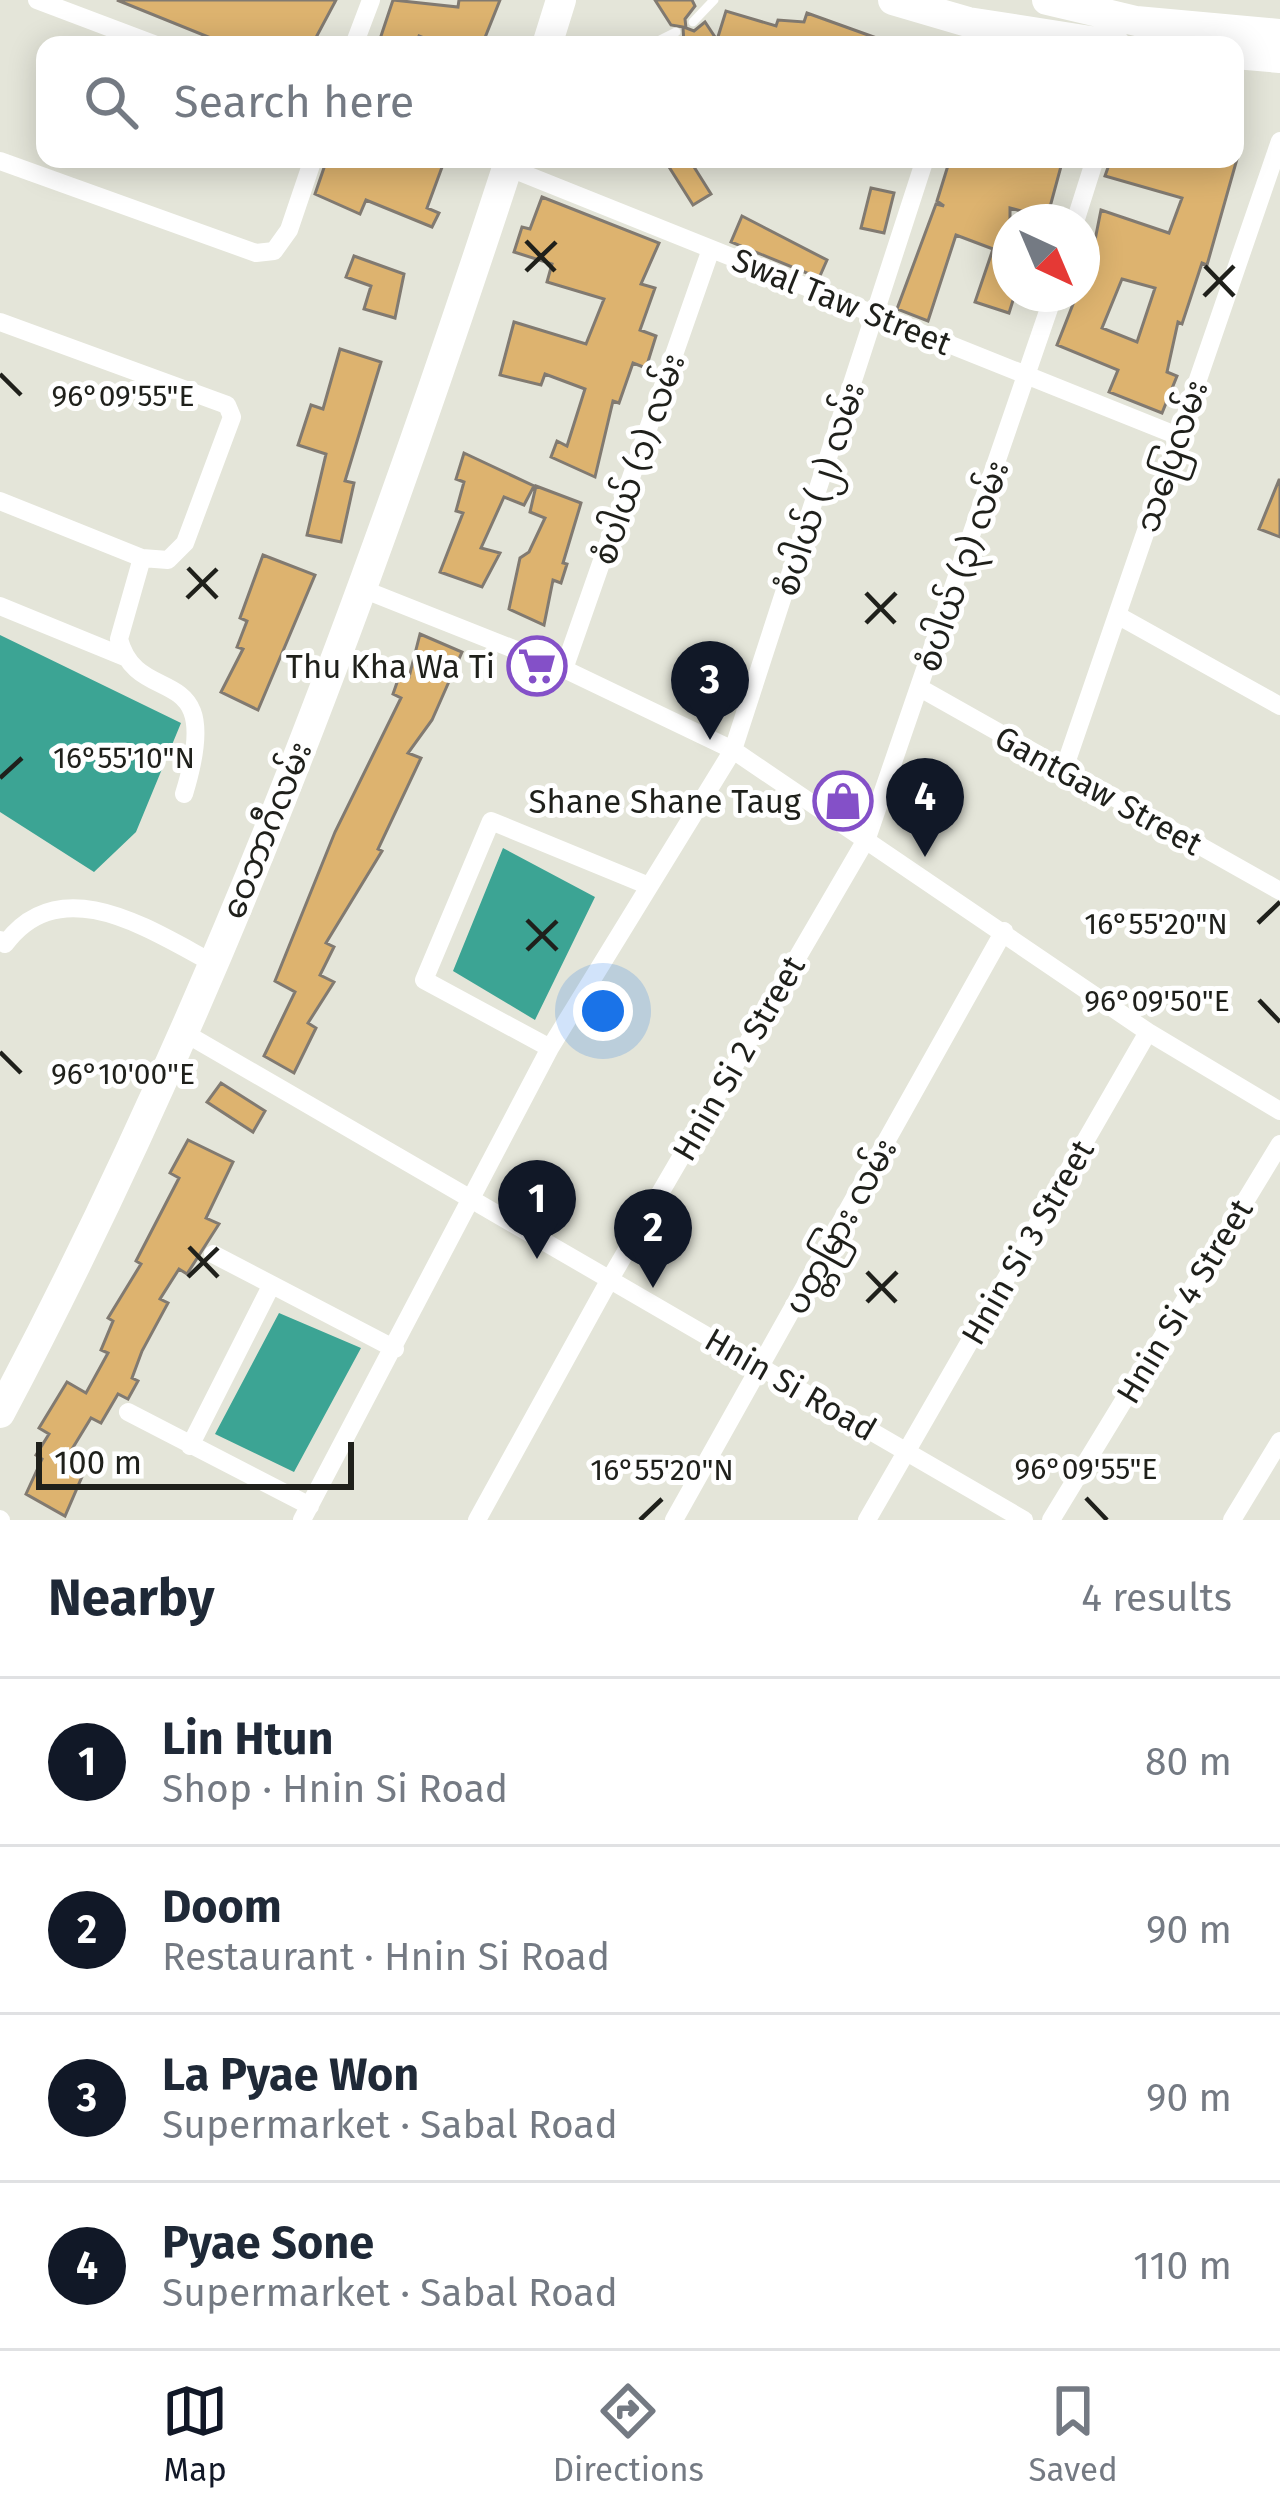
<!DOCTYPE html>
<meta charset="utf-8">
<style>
:root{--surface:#fff;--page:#f6f6f7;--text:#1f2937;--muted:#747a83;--line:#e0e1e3;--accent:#111827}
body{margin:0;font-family:"Fira Sans","Noto Sans Myanmar",sans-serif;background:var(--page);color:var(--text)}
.compass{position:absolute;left:992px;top:204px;width:108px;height:108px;border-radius:50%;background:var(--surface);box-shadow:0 6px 30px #0003;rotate:136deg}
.scale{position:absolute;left:36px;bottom:30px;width:318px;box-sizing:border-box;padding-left:12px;border:6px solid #1f201b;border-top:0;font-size:33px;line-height:42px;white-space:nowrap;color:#1f201b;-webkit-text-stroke:9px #fff;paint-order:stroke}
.you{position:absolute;left:603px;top:1011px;width:42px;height:42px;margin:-30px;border:9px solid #fff;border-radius:50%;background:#1a73e8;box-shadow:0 0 0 18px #1a73e833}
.badge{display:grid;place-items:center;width:78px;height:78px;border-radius:50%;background:var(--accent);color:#fff;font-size:39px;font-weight:700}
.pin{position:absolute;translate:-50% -99px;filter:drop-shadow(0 3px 6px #0008)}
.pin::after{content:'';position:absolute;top:63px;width:42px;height:36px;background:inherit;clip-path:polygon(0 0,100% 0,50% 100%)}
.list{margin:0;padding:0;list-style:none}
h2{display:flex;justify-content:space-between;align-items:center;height:156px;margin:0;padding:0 48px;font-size:51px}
h2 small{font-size:39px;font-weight:400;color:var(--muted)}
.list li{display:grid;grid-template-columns:78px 1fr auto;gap:36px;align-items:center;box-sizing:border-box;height:168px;padding:0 48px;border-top:3px solid var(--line)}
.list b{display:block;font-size:45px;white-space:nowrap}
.list p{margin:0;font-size:39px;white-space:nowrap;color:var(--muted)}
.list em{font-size:39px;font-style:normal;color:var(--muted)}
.icon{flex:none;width:66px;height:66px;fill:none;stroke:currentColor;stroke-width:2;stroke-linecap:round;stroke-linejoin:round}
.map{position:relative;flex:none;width:1280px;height:1520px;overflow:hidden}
.search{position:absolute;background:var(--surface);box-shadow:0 6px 30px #0003;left:36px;right:36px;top:36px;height:132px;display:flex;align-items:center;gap:30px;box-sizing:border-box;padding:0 42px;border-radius:24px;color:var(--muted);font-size:45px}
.sheet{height:828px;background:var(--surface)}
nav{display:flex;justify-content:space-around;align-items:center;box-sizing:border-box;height:168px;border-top:3px solid var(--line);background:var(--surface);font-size:33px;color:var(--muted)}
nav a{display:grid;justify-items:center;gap:6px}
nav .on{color:var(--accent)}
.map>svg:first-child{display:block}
.water{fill:#3ca494}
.building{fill:#ddb36f;stroke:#817a71;stroke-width:3;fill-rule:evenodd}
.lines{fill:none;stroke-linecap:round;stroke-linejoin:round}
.lane{stroke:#fff;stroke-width:9}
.street{stroke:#fff;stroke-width:18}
.primary{stroke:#fff;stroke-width:30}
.ticks{fill:none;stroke:#1f201b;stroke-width:4.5}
.labels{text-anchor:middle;stroke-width:10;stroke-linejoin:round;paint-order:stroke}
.street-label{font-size:33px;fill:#1f201b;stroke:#fff}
.poi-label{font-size:33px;fill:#1f201b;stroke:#fff;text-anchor:end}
.ticks-label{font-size:30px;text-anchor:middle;fill:#1f201b;stroke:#fff;stroke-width:10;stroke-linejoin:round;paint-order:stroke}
</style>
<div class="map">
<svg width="1280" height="1520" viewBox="0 0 1280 1520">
<rect width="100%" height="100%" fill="#e4e5d9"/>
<!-- water -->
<path class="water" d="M0,635l181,88 -45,109 -42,40 -94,-60z
M503,848l92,49 -60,123 -82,-49z
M279,1313l82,35 -67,124 -79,-38z"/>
<!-- building -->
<path class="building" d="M117,0h219l-24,45h-84z
M393,0l65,7 1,-7h41l-18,45h-41l-22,-9 -4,9h-37z
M655,0h37l3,6 -10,13 1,9 8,3 11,-9 12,18 9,-29 50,15 2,-6 26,2 3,-9 89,32 -99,-4 -2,4h-111l-1,-18 -12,-2z
M327,159h118l-18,49 12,5 -7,14 -66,-27 -6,14 -45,-20z
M664,159h25l22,35 -18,11z
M950,159h113l-16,59 -37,-10v86h5l-6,19 -34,-11 18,-53 -37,-14 -28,86 -31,-12 39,-105 8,2 -7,-5z
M1111,159h126l-30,106 -5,-2 -20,61 -4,-2 -11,50 10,4 -15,37 -53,-21 9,-22 -61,-25 20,-51h5l1,-15 4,1 14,-70 68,23 13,-35 -77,-22zM1122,279l33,9 -18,54 -35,-14z
M871,188l23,5 -10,40 -23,-5z
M542,197l117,46 -18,41 14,4 -15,42 16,6 -10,32 -13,-5 -14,40 -6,-2 -18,76 -44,-20 6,-16 10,5 18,-57 -40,-15 -4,11 -41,-10 14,-53 72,22 18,-45 -57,-17 5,-18 -38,-12 8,-25 8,2z
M742,216l85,44 -8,18 -88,-36z
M354,256l50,18 -9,44 -31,-9 7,-23 -25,-9z
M340,349l41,13 -36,119 9,2 -13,59 -34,-7 19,-81 -28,-9 13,-40 12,4z
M464,453l70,33 -10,19 -20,-8 -23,51 19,5 -18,34 -42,-15 23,-59 -7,-2 8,-29 -8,-3z
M1279,480h1v57l-21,-8z
M536,486l45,17 -18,60 4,1 -6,19 -8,-3 -9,45 -35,-16 11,-51 9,-6 16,-34 -15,-6z
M263,555l52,20 -57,135 -37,-18 22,-43 -6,-2 10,-26 -7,-3z
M420,634l42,18 -30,68 -24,33 13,5 -43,91 4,2 -56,92 8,4 -14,28 14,7 -26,41 8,5 -22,45 -30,-17 31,-64 -20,-11 60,-149 66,-134 -8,-4 7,-20 9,3z
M221,1083l44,28 -12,21 -46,-30z
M188,1140l45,22 -27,56 13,6 -32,50 -8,-5 -19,30 8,4 -26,48 -10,27 6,3 -10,18 -10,-5 -17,29 -10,-5 -22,36 18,11 -22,51 -39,-22 16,-35 -6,-4 13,-21 -10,-6 28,-46 19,11 22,-40 -7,-3 12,-29 -5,-3 33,-54 -5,-3 43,-83 -9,-5z"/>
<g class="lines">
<!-- lane -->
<path class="lane" d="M693,22l21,-22
M650,45l26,-13"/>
<!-- street -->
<path class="street" d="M37,0l119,45
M354,45l17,-45
M0,161l256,92 18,-2 15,-21 24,-71
M507,167l671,269
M1075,222l20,-63
M0,322l227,83 5,12 -47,126 -17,17 -26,-2 -142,-57
M142,558l-23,81c19,73 108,15 65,155
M365,590l199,79 169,81 415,282 132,79
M0,606l127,52
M1117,615l163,91
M564,669l147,-420
M920,688l360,203
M1063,772l217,-631
M0,940l5,4c55,-74 142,-16 206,18
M183,1032l841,488
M550,1048l-126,-68 67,-159 158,65
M213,1254l182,95
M128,1412l182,94
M190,1446l81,-160
M0,1519l1,1
M302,1520l248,-472 183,-298 192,-591
M477,1520l133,-241 257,-441 187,-544
M674,1520l330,-589
M867,1520l281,-488
M1051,1520l229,-376
M1232,1520l48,-79"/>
<!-- primary -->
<path class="primary" d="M893,0l75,22 148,23
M1047,0l89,21 144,13
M547,45l14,-45
M1235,54l45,4
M0,1413c212,-399 370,-825 510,-1254"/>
</g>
<!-- ticks -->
<path class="ticks" d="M526,241l29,30M1205,266l29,30M526,271l30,-29M1204,296l30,-30M0,374l21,21M188,568l29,30M866,593l29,30M187,598l30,-29M866,623l30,-30M0,778l22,-20M527,920l30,30M1258,923l22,-21M527,950l30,-29M1259,1000l21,22M0,1052l21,21M189,1247l29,30M867,1272l29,30M188,1277l30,-29M867,1302l30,-30M1086,1498l21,22M640,1520l22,-21"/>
<!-- icons -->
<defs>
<symbol id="supermarket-ring" viewBox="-11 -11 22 22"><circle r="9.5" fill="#fff" stroke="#8450c8" stroke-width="1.5"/><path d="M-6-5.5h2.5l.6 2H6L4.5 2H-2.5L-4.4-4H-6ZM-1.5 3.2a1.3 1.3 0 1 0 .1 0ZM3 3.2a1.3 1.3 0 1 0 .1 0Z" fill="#8450c8"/></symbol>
<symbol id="shop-ring" viewBox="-11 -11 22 22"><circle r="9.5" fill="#fff" stroke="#8450c8" stroke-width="1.5"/><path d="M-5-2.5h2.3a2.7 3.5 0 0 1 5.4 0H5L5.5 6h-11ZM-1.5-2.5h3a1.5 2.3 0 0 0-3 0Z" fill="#8450c8"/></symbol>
</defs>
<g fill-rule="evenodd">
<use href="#supermarket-ring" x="504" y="633" width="66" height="66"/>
<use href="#shop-ring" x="810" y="768" width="66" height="66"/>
</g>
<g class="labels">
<!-- street labels -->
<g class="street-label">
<text transform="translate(842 301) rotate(22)" y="12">Swal Taw Street</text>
<text transform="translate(1171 456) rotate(-71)" y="12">သပြေလမ်း</text>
<text transform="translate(638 459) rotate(-71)" y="12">စံပါယ် (၁) လမ်း</text>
<text transform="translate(819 489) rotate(-72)" y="12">စံပါယ် (၂) လမ်း</text>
<text transform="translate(962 566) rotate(-71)" y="12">စံပါယ် (၃) လမ်း</text>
<text transform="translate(1099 790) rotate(29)" y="12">GantGaw Street</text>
<text transform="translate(266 830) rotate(-68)" y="12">ဝေဘာဂီလမ်း</text>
<text transform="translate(738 1058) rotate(-60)" y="12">Hnin Si 2 Street</text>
<text transform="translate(840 1226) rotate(-61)" y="12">ပတ္တမြား လမ်း</text>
<text transform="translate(1027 1242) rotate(-60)" y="12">Hnin Si 3 Street</text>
<text transform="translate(1184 1301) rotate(-59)" y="12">Hnin Si 4 Street</text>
<text transform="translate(791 1384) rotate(30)" y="12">Hnin Si Road</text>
</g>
<!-- poi labels -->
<g class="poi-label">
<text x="495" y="678">Thu Kha Wa Ti</text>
<text x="801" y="813">Shane Shane Taug</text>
</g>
</g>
<g class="ticks-label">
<text x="123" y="406">96°09'55"E</text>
<text x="124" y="768">16°55'10"N</text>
<text x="1156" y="934">16°55'20"N</text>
<text x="1157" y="1011">96°09'50"E</text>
<text x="123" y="1084">96°10'00"E</text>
<text x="1086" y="1479">96°09'55"E</text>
<text x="662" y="1480">16°55'20"N</text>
</g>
</svg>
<svg class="compass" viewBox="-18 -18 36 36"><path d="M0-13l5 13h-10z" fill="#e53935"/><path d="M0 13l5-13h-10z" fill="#747a83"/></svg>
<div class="scale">100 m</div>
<div class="you"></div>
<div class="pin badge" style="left:537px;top:1259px">1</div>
<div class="pin badge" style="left:653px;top:1288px">2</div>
<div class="pin badge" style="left:710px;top:740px">3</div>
<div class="pin badge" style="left:925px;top:857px">4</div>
<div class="search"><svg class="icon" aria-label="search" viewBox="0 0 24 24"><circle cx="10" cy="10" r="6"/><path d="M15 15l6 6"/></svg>Search here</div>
</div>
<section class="sheet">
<h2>Nearby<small>4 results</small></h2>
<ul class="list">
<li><span class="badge">1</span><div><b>Lin Htun</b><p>Shop · Hnin Si Road</p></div><em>80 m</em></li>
<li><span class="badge">2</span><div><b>Doom</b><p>Restaurant · Hnin Si Road</p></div><em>90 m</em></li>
<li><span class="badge">3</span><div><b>La Pyae Won</b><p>Supermarket · Sabal Road</p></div><em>90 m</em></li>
<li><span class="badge">4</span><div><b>Pyae Sone</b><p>Supermarket · Sabal Road</p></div><em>110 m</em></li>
</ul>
</section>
<nav>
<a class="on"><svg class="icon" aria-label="map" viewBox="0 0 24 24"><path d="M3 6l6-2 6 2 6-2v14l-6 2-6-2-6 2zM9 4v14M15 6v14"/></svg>Map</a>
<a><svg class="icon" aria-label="directions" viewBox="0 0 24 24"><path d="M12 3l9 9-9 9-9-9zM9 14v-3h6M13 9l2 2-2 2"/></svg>Directions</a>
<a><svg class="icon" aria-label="saved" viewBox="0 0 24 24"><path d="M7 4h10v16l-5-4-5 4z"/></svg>Saved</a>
</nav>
